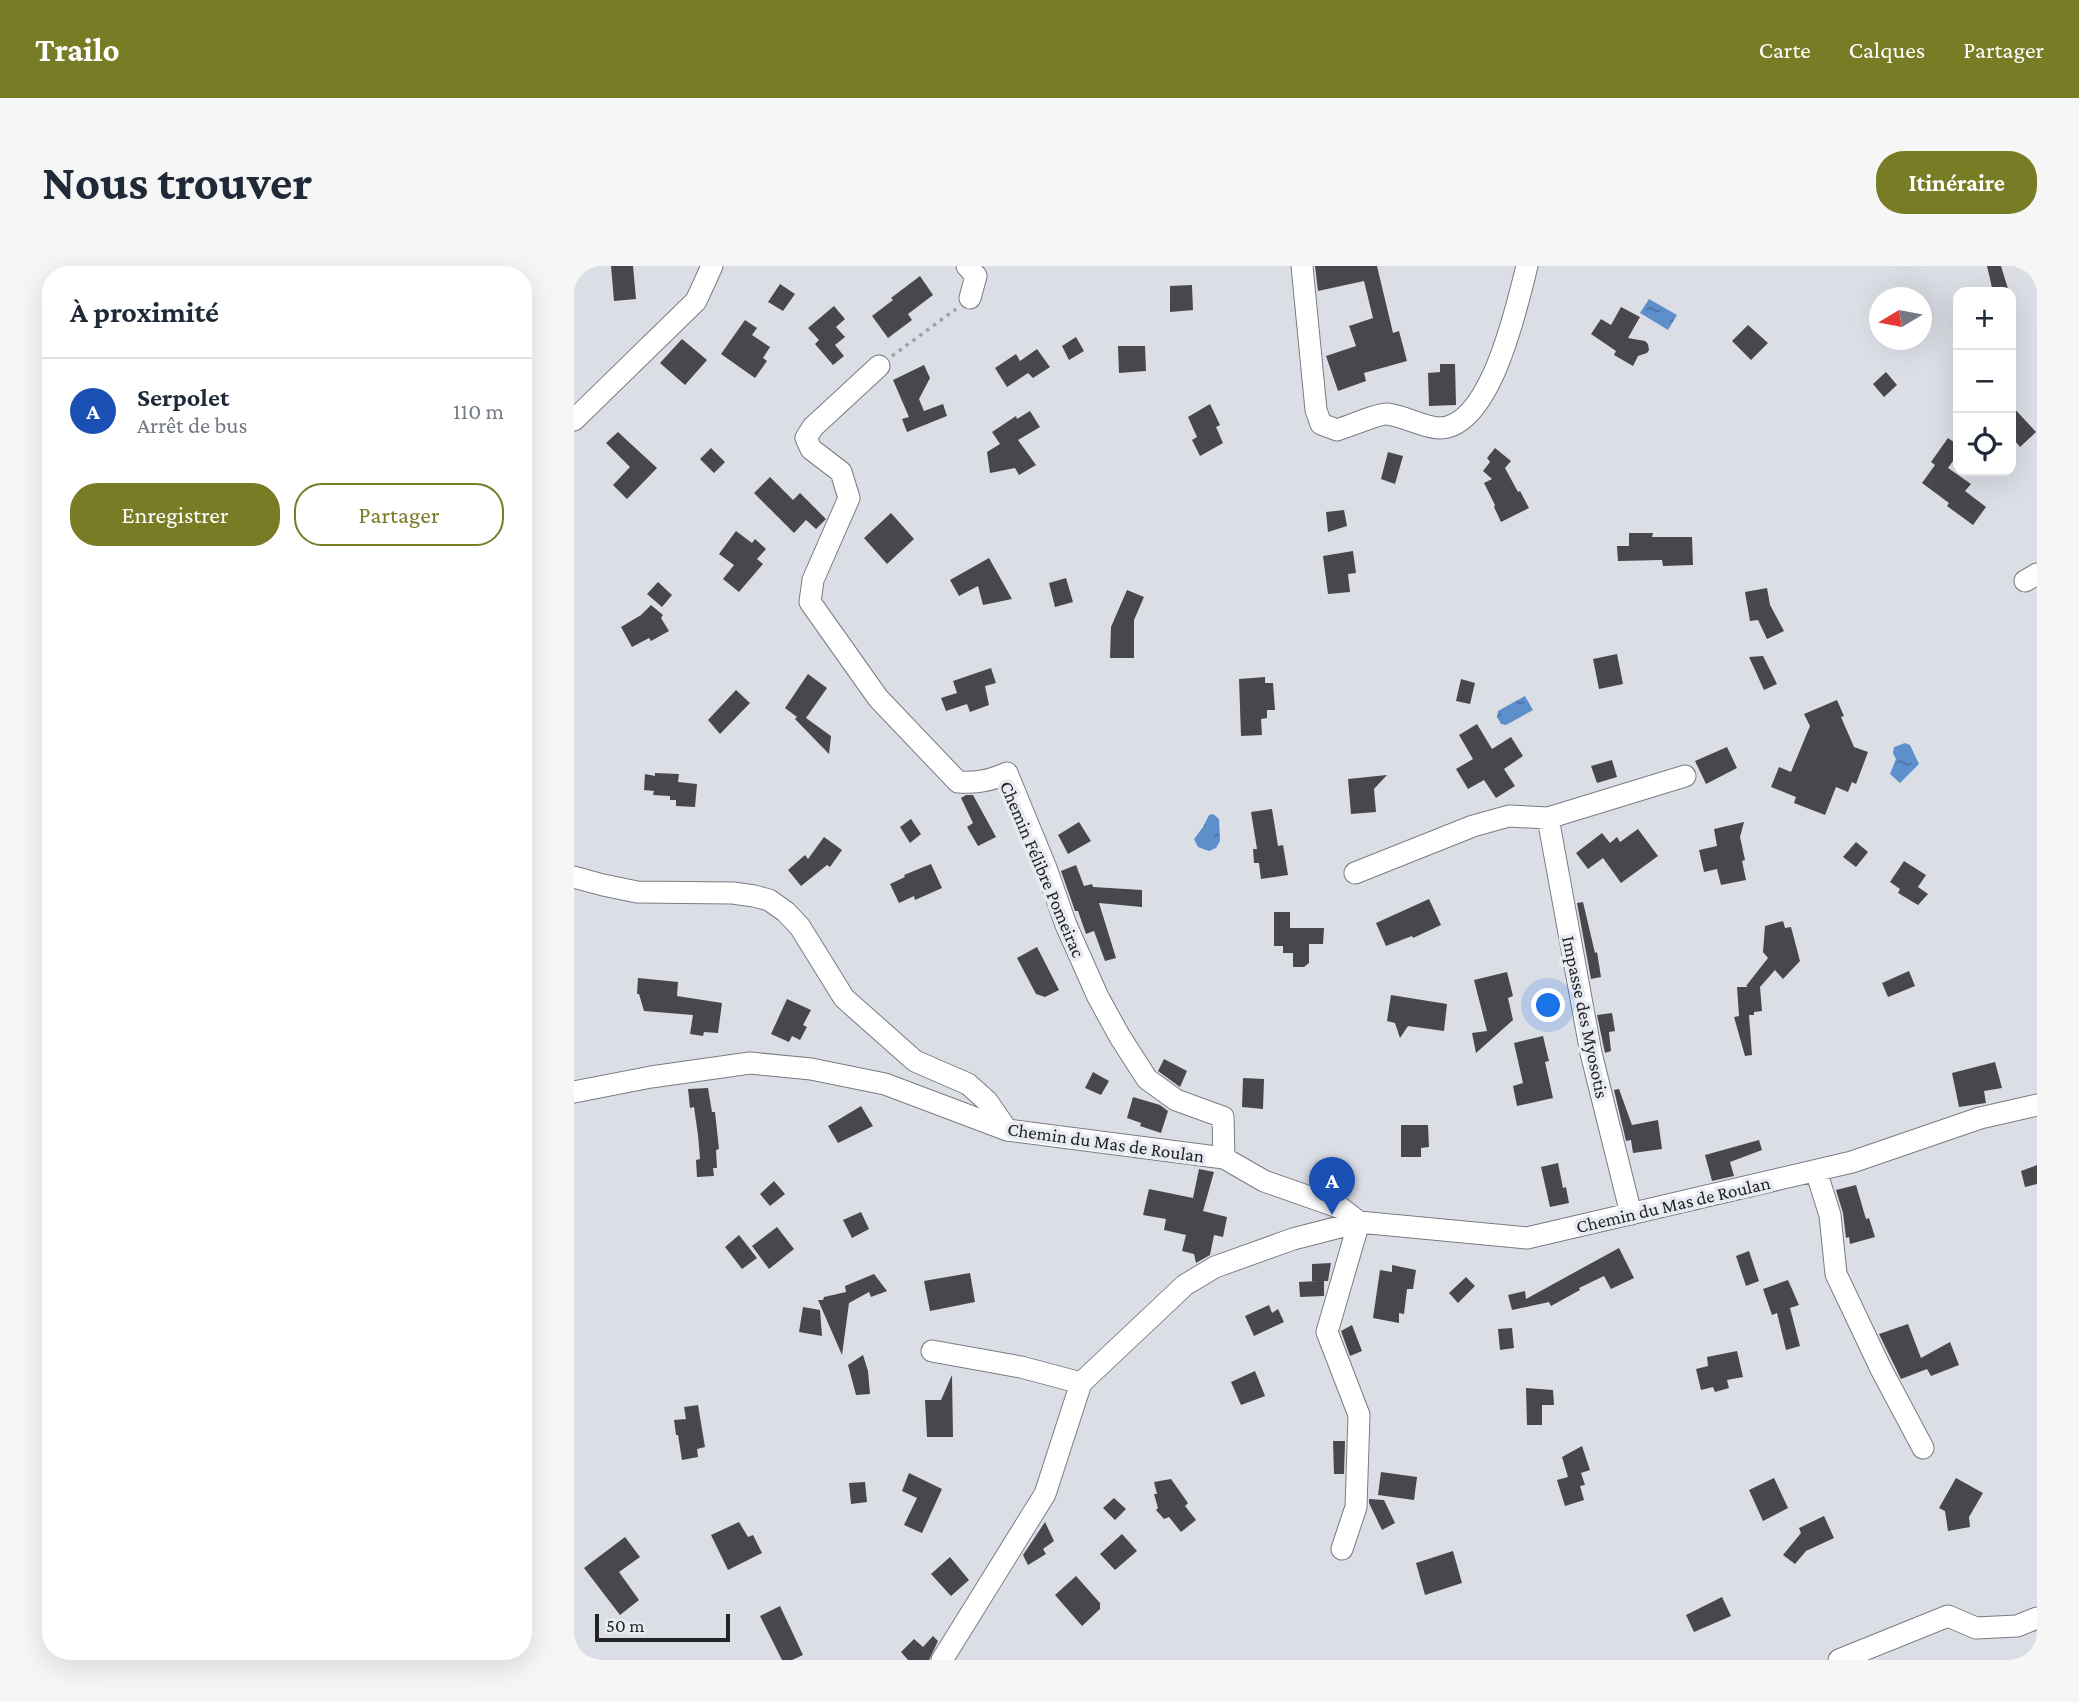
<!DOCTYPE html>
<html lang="fr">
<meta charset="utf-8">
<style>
:root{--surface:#fff;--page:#f6f6f7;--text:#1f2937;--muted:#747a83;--line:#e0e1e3;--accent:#777c25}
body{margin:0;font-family:"Crimson Pro",serif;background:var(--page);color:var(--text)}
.controls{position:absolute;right:21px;top:21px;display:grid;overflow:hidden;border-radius:14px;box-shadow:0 7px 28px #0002}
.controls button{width:63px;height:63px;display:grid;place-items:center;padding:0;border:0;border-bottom:2px solid var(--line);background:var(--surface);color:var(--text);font:35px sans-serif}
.compass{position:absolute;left:1295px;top:21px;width:63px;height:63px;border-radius:50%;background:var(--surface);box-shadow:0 7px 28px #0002;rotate:260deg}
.scale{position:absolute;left:21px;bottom:18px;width:135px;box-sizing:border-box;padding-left:7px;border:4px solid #232327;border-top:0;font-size:19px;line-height:24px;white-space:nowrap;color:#232327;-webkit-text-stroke:5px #e9ebf3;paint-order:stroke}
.you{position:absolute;left:975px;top:740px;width:24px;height:24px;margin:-18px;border:5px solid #fff;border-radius:50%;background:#1a73e8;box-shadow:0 0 0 10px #1a73e833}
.badge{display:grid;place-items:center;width:46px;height:46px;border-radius:50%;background:var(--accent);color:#fff;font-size:23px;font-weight:700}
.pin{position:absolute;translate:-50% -58px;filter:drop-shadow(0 2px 4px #0008)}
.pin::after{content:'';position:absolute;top:37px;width:24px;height:21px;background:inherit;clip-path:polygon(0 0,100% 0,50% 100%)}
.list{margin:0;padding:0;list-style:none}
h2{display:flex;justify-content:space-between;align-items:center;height:91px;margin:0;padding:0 28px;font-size:30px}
h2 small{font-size:23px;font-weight:400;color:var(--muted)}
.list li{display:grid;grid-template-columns:46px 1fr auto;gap:21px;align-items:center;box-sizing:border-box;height:105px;padding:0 28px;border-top:2px solid var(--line)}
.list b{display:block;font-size:26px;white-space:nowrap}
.list p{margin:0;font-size:23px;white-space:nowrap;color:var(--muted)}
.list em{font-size:23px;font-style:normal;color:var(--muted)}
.actions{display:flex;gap:14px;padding:21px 28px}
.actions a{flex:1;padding:16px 0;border:2px solid var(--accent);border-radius:28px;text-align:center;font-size:24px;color:var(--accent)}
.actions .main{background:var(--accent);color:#fff}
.icon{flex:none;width:38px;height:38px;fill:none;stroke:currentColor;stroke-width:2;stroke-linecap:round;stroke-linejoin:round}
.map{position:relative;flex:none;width:1463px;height:1394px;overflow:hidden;border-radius:28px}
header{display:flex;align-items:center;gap:42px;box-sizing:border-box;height:98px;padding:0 35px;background:var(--accent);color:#fff}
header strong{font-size:33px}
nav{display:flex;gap:38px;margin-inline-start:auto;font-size:24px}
.intro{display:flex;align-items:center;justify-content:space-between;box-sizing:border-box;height:168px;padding:0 42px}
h1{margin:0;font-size:49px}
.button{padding:18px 32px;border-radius:28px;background:var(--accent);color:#fff;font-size:24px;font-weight:700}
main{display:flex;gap:42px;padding:0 42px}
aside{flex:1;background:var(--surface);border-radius:28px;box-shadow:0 7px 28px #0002}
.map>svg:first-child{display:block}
.water{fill:url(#water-ripples)}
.building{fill:#49464d}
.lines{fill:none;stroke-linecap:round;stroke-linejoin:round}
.minor-casing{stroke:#7a7b83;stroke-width:23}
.path{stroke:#a0a1a8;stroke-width:3.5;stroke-dasharray:3.5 5;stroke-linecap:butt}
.minor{stroke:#fff;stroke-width:21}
.labels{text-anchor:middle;stroke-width:7;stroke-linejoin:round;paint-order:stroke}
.street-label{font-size:19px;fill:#232327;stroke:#e9ebf3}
</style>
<header>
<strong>Trailo</strong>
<nav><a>Carte</a><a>Calques</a><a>Partager</a></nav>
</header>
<div class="intro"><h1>Nous trouver</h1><a class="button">Itinéraire</a></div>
<main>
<aside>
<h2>À proximité<small></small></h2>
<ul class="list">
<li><span class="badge" style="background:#1a4fb4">A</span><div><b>Serpolet</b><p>Arrêt de bus</p></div><em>110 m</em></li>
</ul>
<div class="actions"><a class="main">Enregistrer</a><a>Partager</a></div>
</aside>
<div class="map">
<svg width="1463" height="1394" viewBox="0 0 1463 1394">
<defs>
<pattern id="water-ripples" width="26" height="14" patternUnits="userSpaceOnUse" patternTransform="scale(1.75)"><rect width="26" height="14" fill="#5d8fcb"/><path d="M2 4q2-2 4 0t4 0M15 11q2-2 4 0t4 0" fill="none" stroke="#4c74a5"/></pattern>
</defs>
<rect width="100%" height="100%" fill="#dcdee6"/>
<!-- water -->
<path class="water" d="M1075,33l28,16 -9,15 -28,-17z
M951,430l8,14 -27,15 -5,-1 -4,-7 1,-6z
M1331,477l5,2 9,19 -19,19 -10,-9 6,-15 -3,-6 1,-6z
M639,548l6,5 1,22 -4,7 -7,3 -11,-4 -4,-8 9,-12 6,-12z"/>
<!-- building -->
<path class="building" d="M37,0h22l3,33 -22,2z
M741,0h62l16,67 6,-2 8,30 -43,12 2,8 -28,10 -12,-35 30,-10 -7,-20 24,-8 -9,-37 -46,10z
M1413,0h14l8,26h-16z
M346,10l13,19 -25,19 4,6 -24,18 -16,-22 21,-16 -2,-2z
M206,18l15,10 -12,17 -15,-9z
M618,19l1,25 -23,2v-26z
M260,40l11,13 -9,8 9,10 -10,8 9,11 -11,9 -18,-21 4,-4 -11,-12z
M1047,41l19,10 -12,21 17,3 3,3 1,6 -2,3 -9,3 -5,10 -19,-11 2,-4 -25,-17 10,-15 10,6z
M171,54l12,8 -5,7 18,12 -7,11 4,3 -12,17 -34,-24z
M1174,59l20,18 -17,17 -19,-19z
M502,71l8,14 -15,9 -7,-14z
M108,73l25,21 -22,25 -25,-22z
M544,80h27l1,25 -27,2z
M463,83l13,18 -17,11 -5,-5 -21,14 -12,-19 21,-14 4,7z
M866,98h15l1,41 -27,1 -1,-33 12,-1z
M350,99l6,13 -11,21 5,12 19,-7 4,12 -40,16 -5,-13 7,-2 -16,-37z
M1312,106l11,13 -13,12 -11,-13z
M636,138l10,21 -4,2 7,16 -23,13 -8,-16 5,-3 -9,-20z
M1437,139l25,27 -16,15 -9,-11z
M456,145l10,16 -22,13 18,25 -17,10 -4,-7 -25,5 -3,-21 13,-8 -8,-12 24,-16 1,3z
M44,166l39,36 -30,31 -14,-14 17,-18 -24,-24z
M1374,172l10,7v9l-10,14 23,16 -6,7 21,16 -13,18 -26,-19 2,-3 -27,-20 13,-18 -4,-3z
M137,182l14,14 -11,11 -14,-14z
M921,182l16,13 -6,7 13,24 2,-1 9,17 -28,14 -7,-15 1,-2 -11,-22 8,-4 -9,-8 7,-9 -3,-4z
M814,186l15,4 -8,28 -14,-5z
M196,211l23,23 7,-7 26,26 -10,10 -10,-9 -12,13 -40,-40z
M770,244l3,16 -19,6 -2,-20z
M317,247l23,26 -27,25 -23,-26z
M162,265l16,12 3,-4 11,10 -9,10 6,5 -24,28 -16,-13 11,-14 -15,-11z
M1055,267h24l-1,4h40l1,28 -30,1 -1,-6 -44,1 -1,-15h12z
M779,285l3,22 -8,1 2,18 -22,2 -5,-38z
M415,292l23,41 -29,6 -5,-19 -19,10 -9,-16z
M492,312l7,24 -18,5 -6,-24z
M84,316l14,13 -10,12 -15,-13z
M1193,322l3,17 14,26 -17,8 -9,-19 -8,1 -5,-29z
M553,324l17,7 -10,23v38h-24l1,-31z
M77,339l12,10 -2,3 8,13 -18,10 -2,-3 -17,9 -11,-20 20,-12z
M1043,388l6,30 -24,5 -6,-30z
M1189,390l14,28 -13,6 -15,-33z
M417,402l5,15 -11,3 4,19 -19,7 -3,-8 -21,7 -5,-13 16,-5 -4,-12z
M234,408l19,14 -21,30 25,18 -2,18 -34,-35 2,-2 -12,-9z
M691,411v6h8l2,27h-8v8l-6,1 1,16 -21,1 -2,-57z
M887,413l14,4 -5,21 -14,-3z
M162,424l14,13 -30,31 -12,-14z
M1263,434l7,16 -3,1 13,30 14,5 -12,32 -4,-2 -4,10 -12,-5 -11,28 -31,-12 2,-6 -25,-10 8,-20 12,5 19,-46 -6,-12z
M903,458l15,25 19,-12 12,19 -19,13 11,17 -19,12 -12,-18 -16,9 -12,-20 17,-10 -14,-24z
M1153,481l10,21 -31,16 -11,-23z
M1038,494l5,17 -20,6 -6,-17z
M81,507l24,1 -1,8 19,2 -2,23 -19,-1v-6h-6v-4l-17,-1 1,-4 -10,-1 1,-16 10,2z
M813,509l-13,14 2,23 -25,2 -3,-35z
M392,529h7l23,42 -18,9 -11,-19 6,-4 -12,-25z
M698,543l6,37 5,-1 5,30 -27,4 -2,-16h-5l-1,-14h4l-6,-37z
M337,553l10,15 -11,9 -10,-16z
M505,556l12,19 -23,13 -10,-19z
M1170,556l-4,15 5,23 -3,1 4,19 -25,5 -4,-16 -13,3 -5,-22 18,-4 -3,-17z
M1064,563l20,27 -37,27 -18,-25 -15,11 -12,-16 26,-20 8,10 7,-6 3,5z
M250,571l18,13 -12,17 -3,-2 -26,21 -13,-16 17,-15 3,4z
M1282,576l12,10 -12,15 -13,-10z
M1330,595l22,14 -8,12 10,7 -10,11 -20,-12 2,-4 -10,-7z
M357,598l11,24 -27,12 -1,-4 -15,7 -9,-19 15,-7 -1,-2z
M502,599l8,21 8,-2 1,3 49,3v17l-43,-4 17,55 -11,3 -11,-30 -8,3 -8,-23h-3l-14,-40z
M855,633l12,26 -28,13 -1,-2 -26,10 -10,-23z
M1009,636l12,51 2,-1 4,25 -10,2 -14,-76z
M700,646h16v16h34l-1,16h-14v19l-5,4h-11v-14h-10v-7h-9z
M1209,655l2,7 6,-1 9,34 -17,18 -8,-9 -15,17 2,24 -8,1v3h-5l3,40 -7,1 -11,-39 5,-1 -2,-29h11l-2,-1 22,-28 -5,-6 2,-26z
M463,681l22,43 -14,7 -9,-3 -19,-36z
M1335,705l6,15 -27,11 -6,-14z
M933,706l6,24 -5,2 5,22 -37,33 -4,-20 15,-2 -13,-51z
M64,712l40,4 -1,14 45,7 -4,30 -14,-1 -1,4 -13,-2 3,-19 -49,-4 -5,-17h-2z
M817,729l56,9 -3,27 -36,-5 -8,12 -5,-15 -8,-2z
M213,733l24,11 -8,15 4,2 -7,13 -8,-4 -3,6 -18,-8z
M1038,747l3,18 -6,1 2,19 -6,2 -8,-38z
M969,770l6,25 -4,1 8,36 -36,8 -4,-20 10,-3 -9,-40z
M590,793l23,12 -7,16 -22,-16z
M1421,796l7,26 -18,3 2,12 -27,4 -7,-34z
M519,806l16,9 -8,14 -16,-7z
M669,812l21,1 -1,30 -21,-2z
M134,822l4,24h3l4,37 -3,1 1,18h-4l1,8 -17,1 -1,-17 4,-1 -2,-24 -4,-28 -4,1 -2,-19z
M1045,823l13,36 26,-5 4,29 -29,4 -2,-13 -5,1 -12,-51z
M559,831l27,8 8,6 -7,22 -21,-7 1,-3 -14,-5z
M287,840l12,20 -35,17 -10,-17z
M827,859h27l1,22 -8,1v9h-20z
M1185,874l3,10 -32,12 4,14 -22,5 -7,-26z
M984,897l5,25 3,-1 3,16 -19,4 -9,-40z
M1463,899v19l-12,3 -4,-16z
M625,903l15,3 -11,39 24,6 -4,20 -9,-2 -4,20 -14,8 -2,-9 -12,-3 4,-16 -22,-5 2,-11 -23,-4 6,-26 44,9z
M200,915l11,13 -15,12 -10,-12z
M1282,919l10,34 3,-1 6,19 -25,7 -1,-7 -3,1 -3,-25 -7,-23z
M287,946l8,17 -17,9 -9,-18z
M203,961l17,22 -25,20 -17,-23z
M165,969l18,23 -15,11 -17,-22z
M1045,982l15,30 -23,11 -7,-13 -25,12 1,2 -29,16 -2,-4 -37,8 -4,-15 17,-4 1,8z
M1175,985l10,30 -13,5 -10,-30z
M757,997l-3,18h-4v15l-24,1 -1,-15 18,-1h-5v-17z
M818,999l24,5 -3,19h-6l-3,25 -5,-1v10l-26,-5 7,-48 12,2z
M396,1007l5,29 -45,9 -6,-30z
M300,1008l13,17 -16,6 -2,-5 -20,11 -7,52 -24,-55h5l1,-3 22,-5 -1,-6z
M892,1011l9,9 -17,17 -9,-10z
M1214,1014l11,25 -9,3 10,38 -14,4 -9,-37 -5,2 -9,-26z
M695,1039l3,8 6,-4 6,13 -30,14 -9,-20z
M229,1041l17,3 2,26 -23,-4z
M1334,1058l13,34 29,-16 9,23 -28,11 -4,-7 -26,10 -22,-45z
M778,1059l10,26 -12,5 -9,-25z
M938,1062l2,20 -14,2 -2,-21z
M1163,1085l6,26 -16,3 2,8 -14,4 -2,-5 -12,3 -5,-21 12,-3 -1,-9z
M289,1089l5,16 2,23 -14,1 -8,-30z
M681,1105l10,25 -24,9 -10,-23z
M378,1109l1,62h-26l-2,-37h16z
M952,1122l27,2 1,15h-12v20h-15z
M124,1139l7,42 -8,2 1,8 -16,3 -4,-25h-2l-2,-15 12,-1 -2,-12z
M759,1175h12l-1,33h-10z
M1008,1180l8,24 -9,3 4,12 -5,1 4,14 -19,6 -8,-26 11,-3 -6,-20z
M807,1206l36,5 -3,23 -36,-5z
M335,1207l33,16 -20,44 -18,-8 13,-27 -15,-7z
M1200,1212l14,30 -25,13 -14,-31z
M1382,1212l27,15 -14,24 1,10 -22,4 -3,-20 -6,-3z
M597,1213l17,24 -3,3 11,14 -15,12 -12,-15 -5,2 -8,-9 2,-2 -4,-14h3l-3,-12z
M291,1216l2,20 -16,2 -2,-21z
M540,1232l12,11 -11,11 -12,-12z
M795,1233l15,1 11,23 -13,7 -13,-27z
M1250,1250l10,22 -28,13 -11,13 -12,-9 18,-22 -2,-5z
M165,1256l9,15 5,-2 9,18 -34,17 -17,-35z
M471,1256l9,19 -11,8 3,5 -18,11 -5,-10z
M548,1268l15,17 -22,19 -15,-16z
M51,1271l15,20 -21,15 20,28 -19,15 -36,-47z
M879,1285l9,32 -37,12 -9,-32z
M376,1291l19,23 -18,16 -20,-22z
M502,1310l24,27v6l-18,17 -27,-31z
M1148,1331l9,19 -37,16 -8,-17z
M206,1340l23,49 -11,5h-10l-22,-44z
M359,1370l5,5 -9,19h-21l-7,-8 13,-13 9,8z"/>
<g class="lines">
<defs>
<path id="minor" d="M393,0l9,10 -6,22
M728,0l14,144 5,14 16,6c10,-3 43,-17 50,-16 18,2 35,13 52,14 52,0 78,-123 88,-162
M305,100l-66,61 -7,11 5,11 30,23 8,26 -36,82 -3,22 68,96 80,84c18,1 32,-1 49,-9l39,95 20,57 32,72 22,40 27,42 29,21 47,17 1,41
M0,154l122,-119 16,-35
M1451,315l12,-7
M781,607l118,-47 36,-10 39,2
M0,611l29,8 34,7 96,1 21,3 15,4 17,12 14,15 44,71 71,63 53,23 19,17 20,29
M0,826l77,-15 99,-14 61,6 74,15 122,46 217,28 40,23 77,27 18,14 168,16 325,-76 128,-44 57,-13
M1242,905l14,44 6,59 45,95 42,79
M1057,948l-40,-161 -43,-235 137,-42
M358,1085l89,16 60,16
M768,1283l14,-42 3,-92 -32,-83 32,-110
M368,1394l103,-166 36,-111 104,-98 30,-18 78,-28 66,-17
M1265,1394l109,-44 28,12 41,-2 20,-8"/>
</defs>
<!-- minor casing -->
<use href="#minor" class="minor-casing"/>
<!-- path -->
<path class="path" d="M318,90l64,-47"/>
<!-- minor -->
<use href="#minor" class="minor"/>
</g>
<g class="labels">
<!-- street labels -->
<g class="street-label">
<text transform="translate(469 603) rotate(67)" y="7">Chemin Félibre Pomeirac</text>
<text transform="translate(1012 751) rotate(78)" y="7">Impasse des Myosotis</text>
<text transform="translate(532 876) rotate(8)" y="7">Chemin du Mas de Roulan</text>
<text transform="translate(1099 938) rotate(-13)" y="7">Chemin du Mas de Roulan</text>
</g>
</g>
</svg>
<div class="controls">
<button>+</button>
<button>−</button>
<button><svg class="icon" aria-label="locate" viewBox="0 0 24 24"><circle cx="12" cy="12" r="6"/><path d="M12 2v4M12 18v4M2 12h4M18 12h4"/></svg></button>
</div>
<svg class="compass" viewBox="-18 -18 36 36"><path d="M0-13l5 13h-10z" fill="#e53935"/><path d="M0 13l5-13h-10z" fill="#747a83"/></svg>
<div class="scale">50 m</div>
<div class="you"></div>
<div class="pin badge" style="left:758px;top:949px;background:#1a4fb4">A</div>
</div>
</main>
